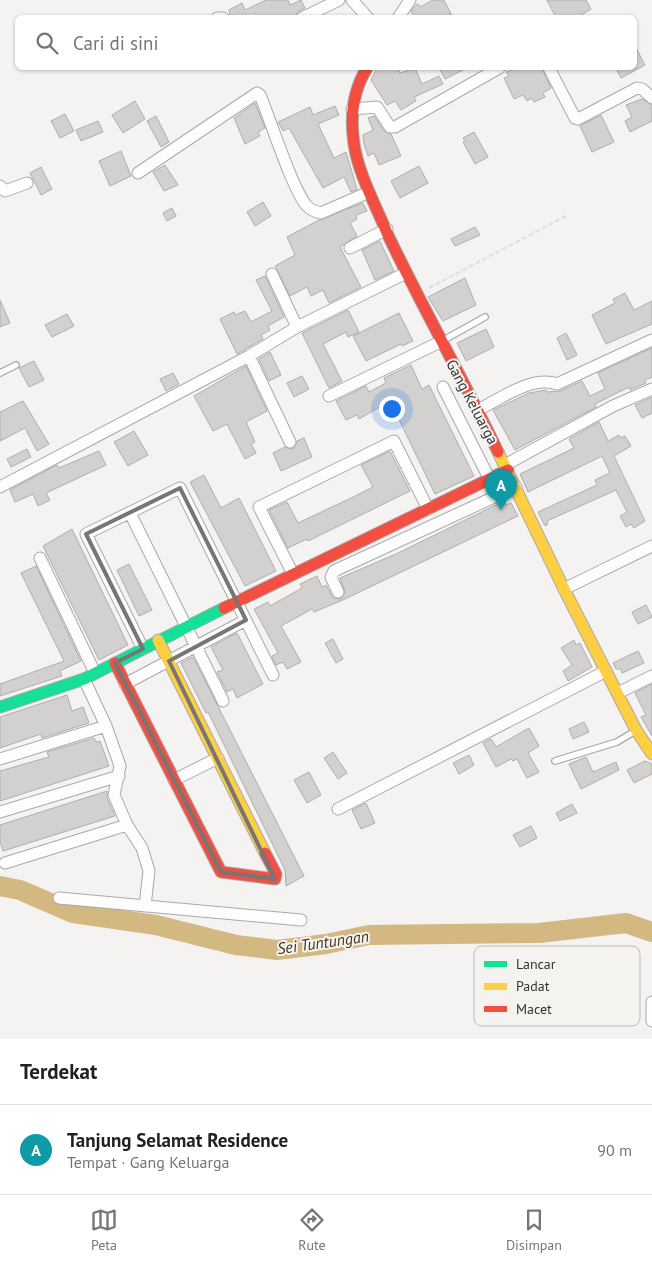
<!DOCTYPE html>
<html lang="id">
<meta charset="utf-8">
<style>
:root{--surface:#fff;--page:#f6f6f6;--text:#202124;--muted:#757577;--line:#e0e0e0;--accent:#777675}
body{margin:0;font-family:"PT Sans",sans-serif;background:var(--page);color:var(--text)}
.you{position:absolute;left:391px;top:408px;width:18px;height:18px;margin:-12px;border:4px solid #fff;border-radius:50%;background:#1a73e8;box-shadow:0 0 0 8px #1a73e833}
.badge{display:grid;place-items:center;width:32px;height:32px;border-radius:50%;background:var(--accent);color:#fff;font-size:16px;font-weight:700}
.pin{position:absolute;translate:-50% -41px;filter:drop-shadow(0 1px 2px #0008)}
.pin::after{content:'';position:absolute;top:26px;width:18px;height:15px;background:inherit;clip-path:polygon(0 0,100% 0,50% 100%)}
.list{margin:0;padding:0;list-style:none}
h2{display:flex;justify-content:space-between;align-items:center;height:65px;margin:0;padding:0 20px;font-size:21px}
h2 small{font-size:16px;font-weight:400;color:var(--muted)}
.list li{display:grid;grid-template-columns:32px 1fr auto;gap:15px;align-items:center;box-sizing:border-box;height:90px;padding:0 20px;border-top:1px solid var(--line)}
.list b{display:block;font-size:19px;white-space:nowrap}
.list p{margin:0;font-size:16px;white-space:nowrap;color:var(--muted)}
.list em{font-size:16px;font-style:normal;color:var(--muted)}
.icon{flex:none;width:28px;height:28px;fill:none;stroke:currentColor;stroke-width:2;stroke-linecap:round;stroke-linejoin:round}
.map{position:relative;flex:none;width:652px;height:1039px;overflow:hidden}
.search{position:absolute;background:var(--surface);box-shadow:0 1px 4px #0004;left:15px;right:15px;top:15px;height:55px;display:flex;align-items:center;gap:12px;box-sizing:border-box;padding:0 18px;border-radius:8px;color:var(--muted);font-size:19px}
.sheet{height:155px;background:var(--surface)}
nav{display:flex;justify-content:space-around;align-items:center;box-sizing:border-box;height:70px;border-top:1px solid var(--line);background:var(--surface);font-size:14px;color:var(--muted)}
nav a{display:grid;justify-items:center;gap:2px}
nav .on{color:var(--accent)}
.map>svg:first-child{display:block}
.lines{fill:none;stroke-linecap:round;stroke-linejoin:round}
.river{stroke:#d4b882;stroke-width:20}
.building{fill:#d2d1d0;stroke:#afaead}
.lane-casing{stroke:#aaa9a7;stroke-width:8}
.street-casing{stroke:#aaa9a7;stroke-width:13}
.fast-casing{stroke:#aaa9a7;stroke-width:13}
.slow-casing{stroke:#aaa9a7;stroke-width:13}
.jam-casing{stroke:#aaa9a7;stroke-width:13}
.path{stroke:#dededd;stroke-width:2;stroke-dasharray:5 2.5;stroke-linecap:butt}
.lane{stroke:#fdfdfd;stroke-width:5.5}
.street{stroke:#fdfdfd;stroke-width:11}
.fast{stroke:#16e098;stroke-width:11}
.slow{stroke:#ffcf43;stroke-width:11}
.jam{stroke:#f24e42;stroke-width:11}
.marked{fill:none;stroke:#777675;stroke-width:4;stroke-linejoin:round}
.labels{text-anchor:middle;stroke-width:4;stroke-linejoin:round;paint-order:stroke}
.street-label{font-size:15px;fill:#333332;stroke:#f5f3f0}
.water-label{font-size:16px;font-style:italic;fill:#463413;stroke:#f5f3f0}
.key{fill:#f5f3f0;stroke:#bbb9b7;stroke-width:1}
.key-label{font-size:14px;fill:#333332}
</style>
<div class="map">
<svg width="652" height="1039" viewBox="0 0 652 1039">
<rect width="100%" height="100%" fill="#f4f3f1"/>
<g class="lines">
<!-- river -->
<path class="river" d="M0,886l20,4 53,23 83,12 80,20 41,5 49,-6 43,-9 170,-2 87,-10 26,9"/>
</g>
<!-- building -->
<path class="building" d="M266,0h22l2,5 11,-5 4,8 -7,4 -4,6 -64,-1 -1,-7 13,-7 3,7z
M433,0h11l9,18h-38l-4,-7 5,-6 2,-1 2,3z
M547,0h39l5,9 -15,9h-20z
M634,44l11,21 -24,13 -5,-10h18z
M377,68h21l2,5 15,-5 7,16 17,-8 4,8 -29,13 2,4 -15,9 -6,-9 -8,4 -16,-25z
M439,68h28l-22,11z
M518,68h24l9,20 -8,5 2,4 -11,5 -2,-4 -5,3 -4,-6 -9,4 -10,-21 5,-2 -3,-4z
M642,99l10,6v16l-22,11 -5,-11 7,-4 -6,-12z
M135,101l10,18 -22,14 -11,-18z
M255,103l10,25 -7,4 2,4 -15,8 -11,-26z
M335,106l4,9 -21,9 16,34 12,-6 11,37 -6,3 -7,-15 -21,11 -34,-60 -6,3 -5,-9 32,-15 3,8z
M65,114l9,17 -14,7 -9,-17z
M601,115l13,27 -22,10 -12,-26z
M156,116l13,26 -8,5 -14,-26z
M374,116l10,15 7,3 10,22 -22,9 -5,-12 -6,3 -4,-12 -1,-9 10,-5 -5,-12z
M98,121l5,11 -22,9 -5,-11z
M474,132l14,25 -13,7 -12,-22 2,-1 -2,-3z
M121,151l10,25 -21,10 -11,-25z
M165,165l13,20 -14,6 -11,-19z
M419,166l9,17 -28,15 -9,-17z
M41,167l11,22 -11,6 -11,-22z
M263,202l8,14 -16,10 -8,-14z
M363,203l4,8 -11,4 1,4 -7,4 7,13 -17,11 21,40 -32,16 -6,-13 -12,6 -4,-9 -17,9 -15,-30 20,-11 -8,-18 32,-17z
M172,208l4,8 -9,5 -4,-8z
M475,227l5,8 -25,11 -4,-7z
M380,241l14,30 -19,9 -13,-30z
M265,276l19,41 -16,9 2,4 -9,5 2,4 -26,15 -17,-35 14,-7 1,3 10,-4 6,11 21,-11 -16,-31z
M465,278l11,27 -33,16 -15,-24z
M625,293l9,17 18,-9v23l-46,20 -14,-29 23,-12 -2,-4z
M0,300l10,23 -10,4z
M348,310l11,22 -11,5 -2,-5 -23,12 19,37 -13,7 -27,-55z
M399,313l14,28 -11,5 -1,-2 -35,17 -13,-25z
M67,314l7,12 -22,11 -7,-12z
M486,329l8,18 -28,14 -9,-18z
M566,333l11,22 -10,5 -10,-22z
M652,348v29l-7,3 1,3 -16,7 -1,-3 -34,17 1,3 -81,43 -22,-40 36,-17 17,-3 1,2 13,-1 22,-10 8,15 15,-7 -7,-16z
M270,352l11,23 -12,6 -10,-22z
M34,361l10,19 -15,7 -10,-19z
M411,365l11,24 7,-4 45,91 -39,18 -45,-93 -31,18 -2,-4 -11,5 -10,-19 30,-15 3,6 17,-9 -2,-5z
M246,366l21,45 -21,11 9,20 -4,2 5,9 -11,6 -18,-35 -14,7 -19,-35z
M173,373l6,11 -13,7 -6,-12z
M302,376l7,13 -15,8 -7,-14z
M652,397v16l-10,5 -7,-13z
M23,401l26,43 -12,7 -12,-23 -25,13v-29z
M599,422l9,19 11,-6 2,3 4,-2 6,10 -17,10 31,65 -11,7 -3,-4 -5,3 -6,-11 7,-4 -11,-22 -69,31 1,3 -3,2 -7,-14 59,-27 -2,-5 15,-7 -8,-17 -74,36 -8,-18 54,-26 -5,-9z
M134,431l14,24 -20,11 -14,-24z
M304,438l8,19 -31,14 -8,-18 12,-6 8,2 4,-8z
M27,449l4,8 -20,10 -4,-8z
M99,451l7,14 -60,28 4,7 -12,6 -5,-12 -18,8 -5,-12 47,-25 2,3z
M390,451l20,40 -102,50 -1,-2 -19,9 -19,-38 18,-8 11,21 53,-25 22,-11 -12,-22z
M204,475l17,33 18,-10 37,73 -31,15 -55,-104z
M504,501l2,4 5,-2 7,13 -173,83 -31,13 -2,-3 -31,17 20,36 -14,7 -4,-7 -7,3 -4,-9 6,-3 -24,-44 14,-7 2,4 32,-18 -2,-4 17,-8 5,11 4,-2 7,13 8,1 4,-7 -5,-14 56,-24z
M72,529l56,116 -29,15 -56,-114z
M129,564l23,46 -13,6 -22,-46z
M36,566l45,95 -21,10 2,5 -62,20v-12l64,-23 -43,-88z
M646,605l6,12 -14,7 -6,-12z
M237,633l26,51 -26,14 -4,-9 -6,3 -10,-20 6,-2 -12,-23z
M333,639l10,20 -7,4 -11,-20z
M574,640l2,5 4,-2 12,24 -24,14 -5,-10 9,-6 -11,-17z
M638,651l6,12 -22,10 -1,-4h-5l-3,-6z
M193,657l111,219 -18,10 -1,-16 -77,-158 -2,1 -25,-50z
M652,684v52l-11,-19 5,-2 -11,-22z
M67,695l5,16 11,-4 6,16 -47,15 -1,-4 -41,14v-31z
M584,722l5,10 -16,7 -4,-10z
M529,728l10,18 -11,7 11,19 -12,6 -10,-19 -4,2 -2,-2 -15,8 -13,-24 8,-4 5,8z
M94,738l2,4 4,-1 9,25 -109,35v-30l49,-14 -2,-5z
M333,752l14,21 -9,6 -14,-21z
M469,755l5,10 -15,9 -6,-11z
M586,757l7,15 23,-10 3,8 -38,19 -12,-25z
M645,761l7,3v10l-18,9 -7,-13z
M309,772l12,23 -14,8 -13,-23z
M107,791v7l8,18 -112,35 -3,-10v-16z
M366,803l9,20 -14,6 -9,-19z
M572,804l5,9 -17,8 -4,-8z
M531,826l6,12 -17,9 -7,-12z"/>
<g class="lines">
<defs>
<path id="lane" d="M442,341l43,-24
M0,373l16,-8
M555,761l62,-19 18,-11"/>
<path id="street" d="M352,0l16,18
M217,18h6
M302,18l37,-18
M398,18l12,-18
M549,68l26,50 3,1 59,-31 5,1 10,9
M352,109l25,-2 13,20h5l104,-59
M138,173l119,-80 3,2c10,24 33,96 47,111 5,5 9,6 14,7l48,-21
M0,186l5,5 22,-8
M350,248l37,-19
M272,274l25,53
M249,356l41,86
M443,387l46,91
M329,396l111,-54
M478,410c22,-11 54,-35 79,-26l95,-44
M505,465l108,-59 39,-17
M0,487l249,-131 48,-29 109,-54
M130,513l93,188
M40,558l55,115
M293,574l-34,-67 135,-66 34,68
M564,589l88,-43
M338,592l-7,-15 3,-6 182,-84
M143,649l-57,-115 94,-46 93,187
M125,684l121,-64
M618,693l34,-17
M0,759l106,-33 -22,-47
M174,780l44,-22
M338,809l268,-138
M0,812l119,-36
M127,825l15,23 7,23 -4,35
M5,863l122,-38 -13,-30 6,-29 -14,-40
M59,898l242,22
M652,1002v19"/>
<path id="fast" d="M0,707l84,-28 140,-71"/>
<path id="slow" d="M498,452l66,137 72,141 16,24
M158,640l107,213"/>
<path id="jam" d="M367,68c-15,24 -17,49 -13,76 4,29 22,62 33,89 35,74 76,145 111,219
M224,608l284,-138
M115,663l106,209 54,7 1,-5 -11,-21"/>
</defs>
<!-- lane casing -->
<use href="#lane" class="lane-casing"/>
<!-- street casing -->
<use href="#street" class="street-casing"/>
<!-- fast casing -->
<use href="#fast" class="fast-casing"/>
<!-- slow casing -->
<use href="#slow" class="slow-casing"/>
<!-- jam casing -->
<use href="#jam" class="jam-casing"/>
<!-- path -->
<path class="path" d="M429,288l137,-72"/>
<!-- lane -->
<use href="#lane" class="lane"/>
<!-- street -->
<use href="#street" class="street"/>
<!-- fast -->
<use href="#fast" class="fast"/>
<!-- slow -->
<use href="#slow" class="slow"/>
<!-- jam -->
<use href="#jam" class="jam"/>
</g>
<!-- marked area -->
<path class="marked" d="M180,488l66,132 -77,41 106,218 -54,-7 -106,-209 28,-14 -57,-115z"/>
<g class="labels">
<!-- street labels -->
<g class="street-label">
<text transform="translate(472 402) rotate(62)" y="5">Gang Keluarga</text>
</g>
<!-- water labels -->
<g class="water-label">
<text transform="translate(323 942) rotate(-8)" y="6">Sei Tuntungan</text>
</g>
</g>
<!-- legend -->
<rect x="474" y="946" width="166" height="80" rx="8" class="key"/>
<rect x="484" y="961" width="23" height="6" fill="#16e098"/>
<rect x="484" y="983" width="23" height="7" fill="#ffcf43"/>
<rect x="484" y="1006" width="23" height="6" fill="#f24e42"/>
<g class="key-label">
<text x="516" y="969">Lancar</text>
<text x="516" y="991">Padat</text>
<text x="516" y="1014">Macet</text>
</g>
</svg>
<div class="you"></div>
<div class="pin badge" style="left:501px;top:510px;background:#0f9aa8">A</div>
<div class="search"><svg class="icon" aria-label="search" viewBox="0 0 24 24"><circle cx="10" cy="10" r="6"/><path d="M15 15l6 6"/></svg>Cari di sini</div>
</div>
<section class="sheet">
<h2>Terdekat<small></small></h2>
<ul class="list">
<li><span class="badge" style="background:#0f9aa8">A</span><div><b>Tanjung Selamat Residence</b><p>Tempat · Gang Keluarga</p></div><em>90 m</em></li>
</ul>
</section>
<nav>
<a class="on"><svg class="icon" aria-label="map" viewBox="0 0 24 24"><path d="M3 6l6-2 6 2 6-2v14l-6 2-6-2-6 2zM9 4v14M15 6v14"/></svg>Peta</a>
<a><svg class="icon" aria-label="directions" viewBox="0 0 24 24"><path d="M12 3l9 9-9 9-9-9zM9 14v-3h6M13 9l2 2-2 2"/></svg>Rute</a>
<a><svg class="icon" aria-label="saved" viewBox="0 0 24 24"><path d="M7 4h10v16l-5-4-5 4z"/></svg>Disimpan</a>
</nav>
